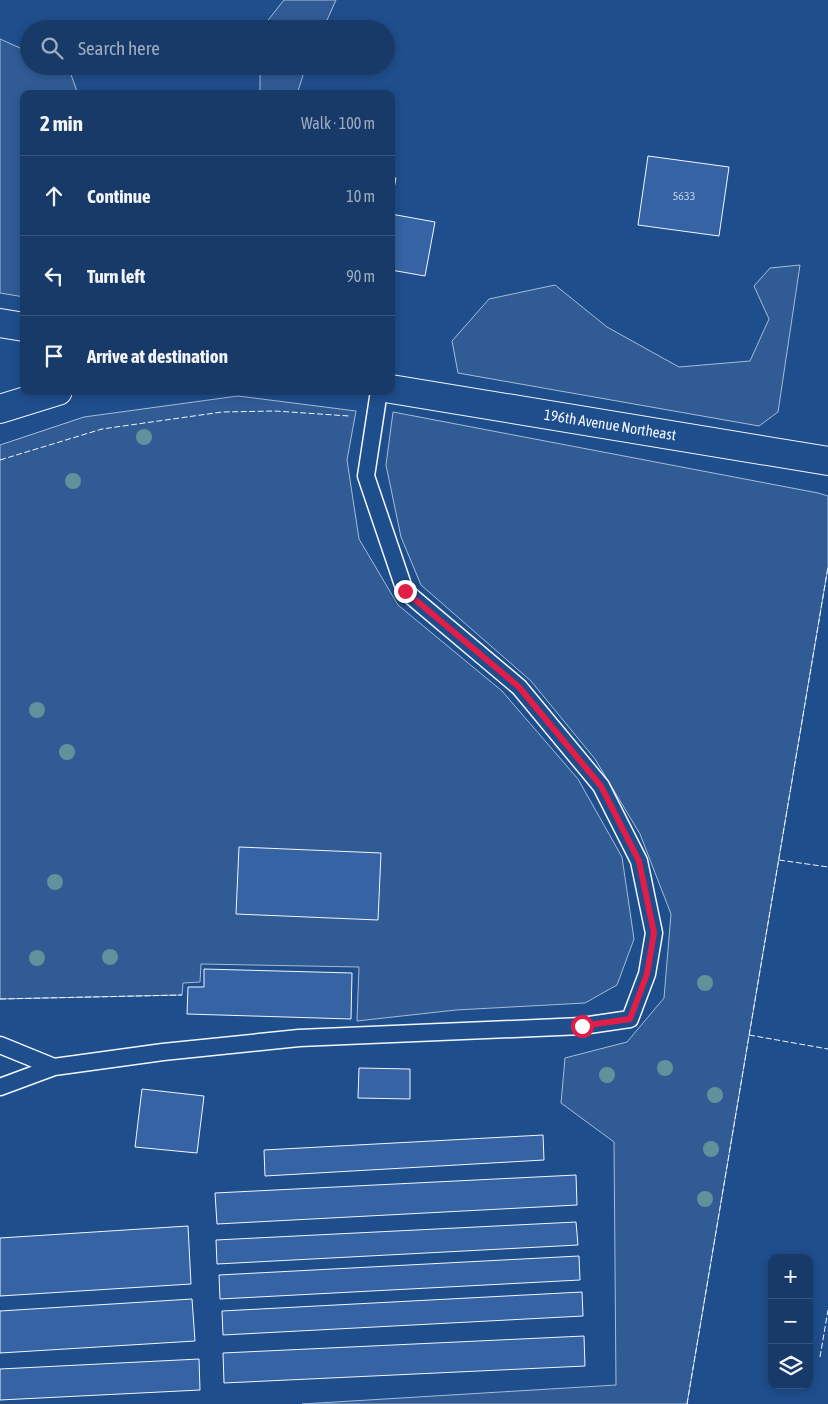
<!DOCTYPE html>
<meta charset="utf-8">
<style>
:root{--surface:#173a69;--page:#20416f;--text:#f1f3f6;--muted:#9eadc0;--line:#36547d}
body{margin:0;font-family:"Asap Condensed",sans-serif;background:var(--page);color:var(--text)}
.controls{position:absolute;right:15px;bottom:15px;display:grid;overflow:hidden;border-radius:10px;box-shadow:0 2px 8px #0003}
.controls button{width:45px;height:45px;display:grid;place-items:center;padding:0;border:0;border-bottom:1px solid var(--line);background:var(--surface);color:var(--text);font:25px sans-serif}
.stop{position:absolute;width:15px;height:15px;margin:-11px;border:4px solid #e11d48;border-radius:50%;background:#fff}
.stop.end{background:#e11d48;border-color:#fff;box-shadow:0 1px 5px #0008}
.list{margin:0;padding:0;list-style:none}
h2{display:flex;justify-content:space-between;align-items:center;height:65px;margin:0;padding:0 20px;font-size:21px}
h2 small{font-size:16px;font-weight:400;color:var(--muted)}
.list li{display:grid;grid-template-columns:32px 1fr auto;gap:15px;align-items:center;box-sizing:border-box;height:80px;padding:0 20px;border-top:1px solid var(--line)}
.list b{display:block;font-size:19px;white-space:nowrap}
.list em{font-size:16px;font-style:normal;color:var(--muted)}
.icon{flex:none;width:28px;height:28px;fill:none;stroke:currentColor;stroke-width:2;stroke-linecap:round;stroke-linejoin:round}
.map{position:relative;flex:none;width:828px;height:1404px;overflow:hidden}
.search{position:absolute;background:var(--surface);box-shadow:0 2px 8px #0003;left:20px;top:20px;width:375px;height:55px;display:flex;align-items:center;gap:12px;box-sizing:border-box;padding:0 18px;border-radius:28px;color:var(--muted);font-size:19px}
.panel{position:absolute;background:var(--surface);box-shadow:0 2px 8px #0003;left:20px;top:90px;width:375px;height:305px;border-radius:10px}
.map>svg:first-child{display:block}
.built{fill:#305b95;stroke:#a8bbd7}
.building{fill:#3563a3;stroke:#f2f6ff}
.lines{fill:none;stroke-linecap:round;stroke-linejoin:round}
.lane-casing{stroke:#f2f6ff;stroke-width:19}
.street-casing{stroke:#f2f6ff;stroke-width:30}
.lane{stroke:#1f4e8c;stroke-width:16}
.street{stroke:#1f4e8c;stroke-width:28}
.fence{stroke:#f2f6ff;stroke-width:1;stroke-dasharray:6 2.5;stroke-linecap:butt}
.tree{fill:#61919a}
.route{stroke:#e11d48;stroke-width:6}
.labels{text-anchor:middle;stroke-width:4;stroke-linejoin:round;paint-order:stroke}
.number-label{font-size:12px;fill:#c3d1e8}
.street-label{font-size:15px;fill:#f2f6ff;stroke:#1f4e8c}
</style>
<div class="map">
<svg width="828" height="1404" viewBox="0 0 828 1404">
<rect width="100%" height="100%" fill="#1f4e8c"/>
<!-- built -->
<path class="built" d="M284,0h52l-13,29h-62z
M0,39l29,13v14h33l7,3 9,25h-54v203l-24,-4z
M260,66h46l-9,28h-37z
M800,265l-22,147 -19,14 -301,-53 -6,-32 37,-42 66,-14 52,42 72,40 71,-6 19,-42 -15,-33 16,-18z
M238,396l118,15 -9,49 12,79 39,66 104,86 76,88 44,78 12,82 -17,46 -32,18 -129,7 -99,11 2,-54 -158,-3 -1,18 -17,1 -1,12 -182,4v-554l84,-28z
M393,412l425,81 10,3v71l-141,837h-385l314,-19 -2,-243 -53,-39 4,-45 62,-16 37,-44 7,-84 -31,-80 -45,-75 -64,-78 -110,-96 -20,-48 -15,-72z"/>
<!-- building -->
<path class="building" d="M648,156l81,11 -10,69 -81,-11z
M391,178h5l-5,27z
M391,214l44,8 -10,54 -34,-6z
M239,847l142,6 -3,67 -142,-6z
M204,969l148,4 -1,46 -164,-5 1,-27h16z
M359,1068l51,1v30l-52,-1z
M142,1089l62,7 -7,57 -62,-6z
M543,1135l1,25 -279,16 -1,-26z
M576,1175l1,30 -360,19 -2,-31z
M576,1222l2,23 -361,19 -1,-24z
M188,1226l3,58 -191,12v-58z
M579,1256l1,24 -360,19 -1,-24z
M582,1292l1,24 -360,19 -1,-24z
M192,1299l3,42 -195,12v-42z
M584,1336l1,30 -361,17 -1,-30z
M199,1359l1,31 -200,10v-31z"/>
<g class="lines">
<defs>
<path id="lane" d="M0,1045l54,22
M0,1087l54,-20 109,-15 136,-14 283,-12 48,-7 17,-45 7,-41 -15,-72 -38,-75 -82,-99 -114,-96 -39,-115 13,-85"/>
<path id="street" d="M0,323l24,4
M391,389l437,72
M0,409l58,-18"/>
</defs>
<!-- lane casing -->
<use href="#lane" class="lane-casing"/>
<!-- street casing -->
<use href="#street" class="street-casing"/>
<!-- lane -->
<use href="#lane" class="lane"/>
<!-- street -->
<use href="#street" class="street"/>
<!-- fence -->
<path class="fence" d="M0,460l102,-31 120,-17 53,-1 74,5
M779,860l49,7
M0,999l182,-4
M749,1035l79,14
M820,1357l8,-47
M687,1404l141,-837"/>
</g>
<!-- trees -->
<g class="tree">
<circle cx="144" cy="437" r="8"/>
<circle cx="73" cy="481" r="8"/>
<circle cx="37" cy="710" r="8"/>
<circle cx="67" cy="752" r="8"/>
<circle cx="55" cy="882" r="8"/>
<circle cx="110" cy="957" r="8"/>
<circle cx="37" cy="958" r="8"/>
<circle cx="705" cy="983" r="8"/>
<circle cx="665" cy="1068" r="8"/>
<circle cx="607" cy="1075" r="8"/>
<circle cx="715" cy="1095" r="8"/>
<circle cx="711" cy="1149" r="8"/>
<circle cx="705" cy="1199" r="8"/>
</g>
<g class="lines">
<!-- route -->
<path class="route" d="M405,591l114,96 82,99 38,75 15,72 -7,41 -17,45 -48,7"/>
</g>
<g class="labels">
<!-- number labels -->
<g class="number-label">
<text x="684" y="200">5633</text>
</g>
<!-- street labels -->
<g class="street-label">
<text transform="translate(610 425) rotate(9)" y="5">196th Avenue Northeast</text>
</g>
</g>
</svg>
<div class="controls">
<button>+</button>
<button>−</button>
<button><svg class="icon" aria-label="layers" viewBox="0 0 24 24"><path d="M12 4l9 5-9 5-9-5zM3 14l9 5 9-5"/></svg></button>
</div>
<div class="stop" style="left:582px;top:1026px"></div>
<div class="stop end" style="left:405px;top:591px"></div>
<div class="search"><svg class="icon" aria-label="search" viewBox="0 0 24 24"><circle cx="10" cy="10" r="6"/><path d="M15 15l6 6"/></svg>Search here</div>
<section class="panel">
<h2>2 min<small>Walk · 100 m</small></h2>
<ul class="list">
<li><svg class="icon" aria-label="ahead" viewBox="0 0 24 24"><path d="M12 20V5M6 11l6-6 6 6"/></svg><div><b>Continue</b></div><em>10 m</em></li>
<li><svg class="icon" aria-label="left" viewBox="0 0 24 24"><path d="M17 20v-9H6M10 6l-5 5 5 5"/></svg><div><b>Turn left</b></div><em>90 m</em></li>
<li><svg class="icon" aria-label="arrive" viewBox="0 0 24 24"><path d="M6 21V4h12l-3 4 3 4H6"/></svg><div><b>Arrive at destination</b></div></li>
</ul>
</section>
</div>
